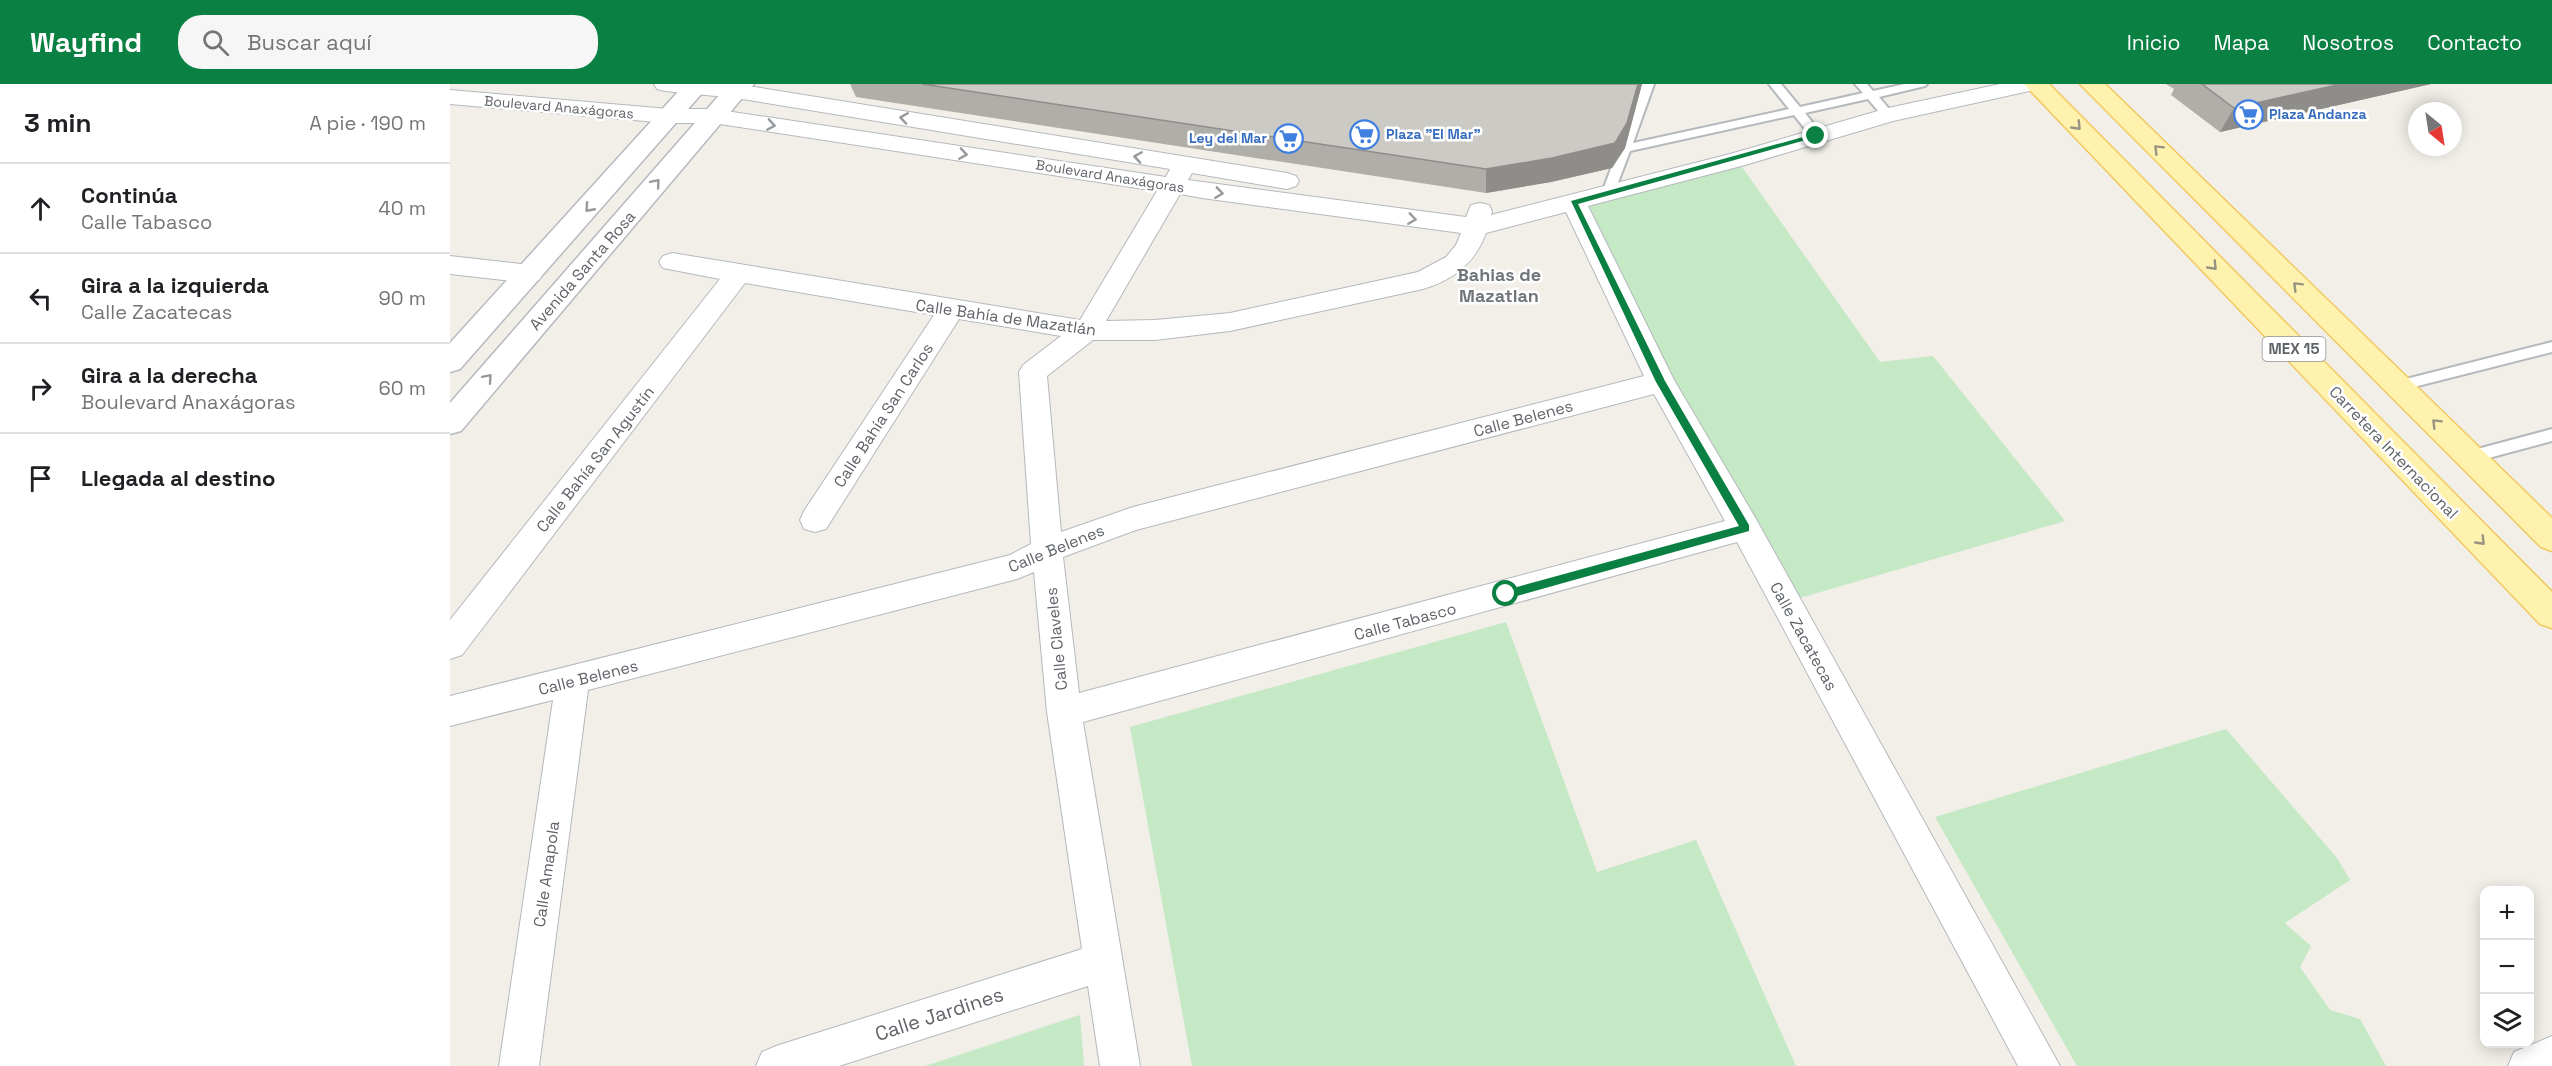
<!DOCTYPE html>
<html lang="es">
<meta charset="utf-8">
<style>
:root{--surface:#fff;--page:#f6f6f6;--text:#202124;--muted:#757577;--line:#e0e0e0;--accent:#0b8043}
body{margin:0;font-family:"Space Grotesk",sans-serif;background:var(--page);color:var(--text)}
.controls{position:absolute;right:18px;bottom:18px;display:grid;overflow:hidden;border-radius:12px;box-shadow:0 3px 15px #0003}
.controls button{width:54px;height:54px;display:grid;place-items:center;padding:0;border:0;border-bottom:2px solid var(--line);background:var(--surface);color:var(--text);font:30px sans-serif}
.compass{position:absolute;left:1958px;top:18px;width:54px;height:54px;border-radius:50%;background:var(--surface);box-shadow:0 3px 15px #0003;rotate:150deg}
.stop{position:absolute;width:18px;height:18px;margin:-14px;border:4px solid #0b8043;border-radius:50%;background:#fff}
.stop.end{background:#0b8043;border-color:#fff;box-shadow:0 2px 6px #0008}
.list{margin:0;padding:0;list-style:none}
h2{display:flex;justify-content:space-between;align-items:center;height:78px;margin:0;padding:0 24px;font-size:26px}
h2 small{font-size:20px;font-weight:400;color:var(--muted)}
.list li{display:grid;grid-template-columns:39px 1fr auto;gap:18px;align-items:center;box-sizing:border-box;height:90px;padding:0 24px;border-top:2px solid var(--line)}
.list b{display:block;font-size:22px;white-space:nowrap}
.list p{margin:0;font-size:20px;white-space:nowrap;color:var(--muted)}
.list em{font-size:20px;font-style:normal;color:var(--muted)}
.icon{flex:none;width:33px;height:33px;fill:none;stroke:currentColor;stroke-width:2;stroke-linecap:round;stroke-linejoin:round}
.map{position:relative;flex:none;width:2102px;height:982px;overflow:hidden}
header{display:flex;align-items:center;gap:36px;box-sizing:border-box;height:84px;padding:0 30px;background:var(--accent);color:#fff}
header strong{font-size:28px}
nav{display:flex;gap:33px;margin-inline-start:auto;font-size:21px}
.search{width:420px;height:54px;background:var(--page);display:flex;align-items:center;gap:15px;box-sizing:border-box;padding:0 21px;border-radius:24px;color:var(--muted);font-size:22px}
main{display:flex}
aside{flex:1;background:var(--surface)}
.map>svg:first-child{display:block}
.green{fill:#c5e8c5}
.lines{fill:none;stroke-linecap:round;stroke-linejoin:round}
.lane-casing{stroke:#b5b8bc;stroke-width:4}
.street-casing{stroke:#b5b8bc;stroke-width:2}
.secondary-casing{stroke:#b6babf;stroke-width:3}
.primary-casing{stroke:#f2c960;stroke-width:3}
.lane{fill:#fff;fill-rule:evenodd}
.street{fill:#fff;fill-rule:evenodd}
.secondary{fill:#fff;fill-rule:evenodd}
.primary{fill:#fff2af;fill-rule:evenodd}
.wall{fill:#afaea9}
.shaded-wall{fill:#8f8d8a}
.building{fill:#cccac5;stroke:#8f8d8a;stroke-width:1.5}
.oneway{stroke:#979a9d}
.oneway2{stroke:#979581}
.route{fill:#0b8043}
.labels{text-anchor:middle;stroke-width:5;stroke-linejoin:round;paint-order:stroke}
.far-street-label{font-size:14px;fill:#5f6368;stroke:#fff}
.far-shop-label{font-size:14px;font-weight:bold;fill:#366cbe;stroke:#fff;text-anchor:start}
.shield{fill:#fff;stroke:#8f9295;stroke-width:1.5}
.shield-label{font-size:15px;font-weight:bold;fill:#5f6368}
.street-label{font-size:16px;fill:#5f6368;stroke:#fff}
.neighbourhood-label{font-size:18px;font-weight:bold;fill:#70757a;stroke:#fff}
.near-street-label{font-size:20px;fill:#5f6368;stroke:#fff}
</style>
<header>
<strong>Wayfind</strong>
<div class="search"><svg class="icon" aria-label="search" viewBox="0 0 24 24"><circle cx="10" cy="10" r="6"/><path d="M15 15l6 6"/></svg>Buscar aquí</div>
<nav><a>Inicio</a><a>Mapa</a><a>Nosotros</a><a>Contacto</a></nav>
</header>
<main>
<aside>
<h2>3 min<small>A pie · 190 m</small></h2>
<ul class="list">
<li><svg class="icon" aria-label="ahead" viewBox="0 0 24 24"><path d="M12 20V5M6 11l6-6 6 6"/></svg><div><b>Continúa</b><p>Calle Tabasco</p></div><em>40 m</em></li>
<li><svg class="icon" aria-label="left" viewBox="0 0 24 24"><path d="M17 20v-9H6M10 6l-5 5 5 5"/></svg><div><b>Gira a la izquierda</b><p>Calle Zacatecas</p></div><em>90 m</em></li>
<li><svg class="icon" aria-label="right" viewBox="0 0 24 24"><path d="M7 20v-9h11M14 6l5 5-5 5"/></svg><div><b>Gira a la derecha</b><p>Boulevard Anaxágoras</p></div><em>60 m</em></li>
<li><svg class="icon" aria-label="arrive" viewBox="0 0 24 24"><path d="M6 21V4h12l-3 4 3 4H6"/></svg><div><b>Llegada al destino</b></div></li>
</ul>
</aside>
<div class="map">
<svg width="2102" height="982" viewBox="0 0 2102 982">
<rect width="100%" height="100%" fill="#f1efe8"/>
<!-- green -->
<path class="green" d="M1287,76l143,202 53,-6 132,165 -279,81 -212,-399z
M1056,538l91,250 99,-32 100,226h-604l-62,-339z
M1776,645l111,129 13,22 -65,43 26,23 -11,21 30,43 30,9 26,47h-309l-142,-249z
M630,931l4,51h-159z"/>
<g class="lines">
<defs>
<path id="lane" d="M1192,0h12l-21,59 156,-34 -20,-25h12l19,23 63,-14 -8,-9h12l6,7 32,-7h22l-2,2 -46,11 15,18 -6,4 -4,-1 -16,-19 -63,14 18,23 -6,4 -4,-1 -19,-24 -164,36 -16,42 -1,3h-10l-1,-3z
M2102,258v10l-154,39 -5,-1 -2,-4 2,-4 5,-1z
M2102,345v12l-82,22 -5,-2 -3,-4 3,-4 5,-2z"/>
<path id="street" d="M204,0h82l551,89 9,3 3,5 -3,5 -9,3 -95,-16 -4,7 278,37 5,-12 9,-2 9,2 3,6 -1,4 239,-61 158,-46 112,-24h42l-3,5 -146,32 -148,44 -157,41 86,174 82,139 304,547h-42l-281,-524 -654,180 57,344h-40l-12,-80 -249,80h-83l6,-14 14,-6 306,-97 -35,-237 -13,-140 -17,7 -429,111 -49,376h-40l54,-366 -103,26v-30l560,-141 21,-11 -12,-172 4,-7 38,-29 -102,-17 -133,210 -11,3 -11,-3 -4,-9 4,-9 130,-196 -189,-32 -283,372 -12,4v-39l270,-341 -57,-11 -4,-6 4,-6 9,-3 408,67 77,-129 -444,-68h-45l-218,-19v-14l218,19h45l453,68 4,-8 -434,-71 -71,-7 -8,-2zM730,110l22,4 259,35 -5,12 -10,12 -28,15 -188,41 -75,7 -49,1zM1116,128l78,164 -511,131 -72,25 -14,-156 46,-36h62l75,-9 193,-42c31,-9 52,-26 63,-56zM1204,310l71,127 -646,172 -16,-136 73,-27z
M0,172l80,9 9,3 4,6 -4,6 -9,3 -80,-9z
M2102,952v30h-44l6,-14z"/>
<path id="secondary" d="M235,0h25l-250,285 -10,3v-29z
M279,0h25l-293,347 -11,3v-31z"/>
<path id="primary" d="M1574,0h25l503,508v36l-12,-4z
M1630,0h25l447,434v33l-11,-4z"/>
</defs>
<!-- lane casing -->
<use href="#lane" class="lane-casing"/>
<!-- street casing -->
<use href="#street" class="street-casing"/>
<!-- secondary casing -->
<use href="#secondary" class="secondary-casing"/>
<!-- primary casing -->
<use href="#primary" class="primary-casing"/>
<!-- lane -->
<use href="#lane" class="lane"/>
<!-- street -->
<use href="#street" class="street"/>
<!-- secondary -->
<use href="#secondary" class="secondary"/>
<!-- primary -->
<use href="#primary" class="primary"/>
</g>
<!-- wall -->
<path class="wall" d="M400,0h792l-17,64 -13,20 -61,14 -65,11 -630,-96z
M1716,0h265l-211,48 -49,-37 3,-6z"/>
<!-- shaded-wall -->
<path class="shaded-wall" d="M1188,0h4l-17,64 -13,20 -61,14 -65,11v-24z
M1891,0h90l-211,48 14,-24z"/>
<!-- building -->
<path class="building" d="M472,0h716l-11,39 -12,20 -63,15 -66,11z
M1752,0h139l-107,24z"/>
<!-- one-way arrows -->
<defs><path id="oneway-chevron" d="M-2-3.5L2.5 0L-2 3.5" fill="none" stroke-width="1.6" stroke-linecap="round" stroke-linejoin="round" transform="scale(1.5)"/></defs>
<g class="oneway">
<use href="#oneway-chevron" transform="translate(454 34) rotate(-171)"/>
<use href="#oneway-chevron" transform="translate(321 41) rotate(9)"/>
<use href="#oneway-chevron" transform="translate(513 70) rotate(9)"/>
<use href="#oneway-chevron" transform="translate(688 73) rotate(-171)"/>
<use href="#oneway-chevron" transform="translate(206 99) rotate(-50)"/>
<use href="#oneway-chevron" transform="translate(769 109) rotate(8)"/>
<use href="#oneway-chevron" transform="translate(139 124) rotate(132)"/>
<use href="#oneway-chevron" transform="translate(962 135) rotate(8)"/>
<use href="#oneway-chevron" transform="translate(38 294) rotate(-49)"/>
</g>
<g class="oneway2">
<use href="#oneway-chevron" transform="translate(1627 42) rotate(46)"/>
<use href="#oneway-chevron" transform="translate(1708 65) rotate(-135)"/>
<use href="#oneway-chevron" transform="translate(1763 182) rotate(46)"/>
<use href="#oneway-chevron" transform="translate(1847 202) rotate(-135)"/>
<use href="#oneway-chevron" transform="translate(1986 339) rotate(-135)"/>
<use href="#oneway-chevron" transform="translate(2031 457) rotate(46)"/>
</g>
<!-- route -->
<path class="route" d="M1364,50l6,2 -242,68 87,177 84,144v6l-243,68 -4,-2v-5l4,-2 233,-64 -83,-144 -85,-181z"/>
<!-- icons -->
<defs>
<symbol id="supermarket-ring" viewBox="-11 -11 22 22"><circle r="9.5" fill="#fff" stroke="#3f7fe0" stroke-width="1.5"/><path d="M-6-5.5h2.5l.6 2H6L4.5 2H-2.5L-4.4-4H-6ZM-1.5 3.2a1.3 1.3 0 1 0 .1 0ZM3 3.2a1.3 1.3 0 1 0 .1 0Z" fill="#3f7fe0"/></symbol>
</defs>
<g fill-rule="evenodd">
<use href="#supermarket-ring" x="1782" y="14" width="33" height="33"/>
<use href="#supermarket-ring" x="898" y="34" width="33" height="33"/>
<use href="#supermarket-ring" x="822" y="38" width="33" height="33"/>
</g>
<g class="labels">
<!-- far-street labels -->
<g class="far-street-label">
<text transform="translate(109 23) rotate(5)" y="5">Boulevard Anaxágoras</text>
<text transform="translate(660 92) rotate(9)" y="5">Boulevard Anaxágoras</text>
</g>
<!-- far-shop labels -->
<g class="far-shop-label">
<text x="1819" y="35">Plaza Andanza</text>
<text x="936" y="55">Plaza "El Mar"</text>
<text x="817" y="59" text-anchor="end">Ley del Mar</text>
</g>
<!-- shield labels -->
<rect class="shield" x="1812.5" y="253" width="63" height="24" rx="4.5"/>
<g class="shield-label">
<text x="1844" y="270">MEX 15</text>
</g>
<!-- street labels -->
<g class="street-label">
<text transform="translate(132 186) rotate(-49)" y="6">Avenida Santa Rosa</text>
<text transform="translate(556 233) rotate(8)" y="6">Calle Bahía de Mazatlán</text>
<text transform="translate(433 331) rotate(-57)" y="6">Calle Bahía San Carlos</text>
<text transform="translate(1073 334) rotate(-15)" y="6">Calle Belenes</text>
<text transform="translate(1944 368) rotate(46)" y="6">Carretera Internacional</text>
<text transform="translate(145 375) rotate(-52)" y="6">Calle Bahía San Agustín</text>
<text transform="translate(606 464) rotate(-22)" y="6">Calle Belenes</text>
<text transform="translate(955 537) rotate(-15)" y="6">Calle Tabasco</text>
<text transform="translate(1354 552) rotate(61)" y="6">Calle Zacatecas</text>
<text transform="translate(606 555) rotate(-96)" y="6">Calle Claveles</text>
<text transform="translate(138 593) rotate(-14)" y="6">Calle Belenes</text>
<text transform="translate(96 790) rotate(-82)" y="6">Calle Amapola</text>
</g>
<!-- neighbourhood labels -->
<g class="neighbourhood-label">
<text x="1049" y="197">Bahias de<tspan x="1049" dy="21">Mazatlan</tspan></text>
</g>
<!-- near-street labels -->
<g class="near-street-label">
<text transform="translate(489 930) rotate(-18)" y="7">Calle Jardines</text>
</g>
</g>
</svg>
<div class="controls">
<button>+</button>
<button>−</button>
<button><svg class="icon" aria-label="layers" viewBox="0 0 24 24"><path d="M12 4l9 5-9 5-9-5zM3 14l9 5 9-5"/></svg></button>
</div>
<svg class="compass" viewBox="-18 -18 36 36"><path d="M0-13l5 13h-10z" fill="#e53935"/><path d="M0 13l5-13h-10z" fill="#757577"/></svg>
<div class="stop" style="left:1056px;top:510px"></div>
<div class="stop end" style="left:1366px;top:52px"></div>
</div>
</main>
